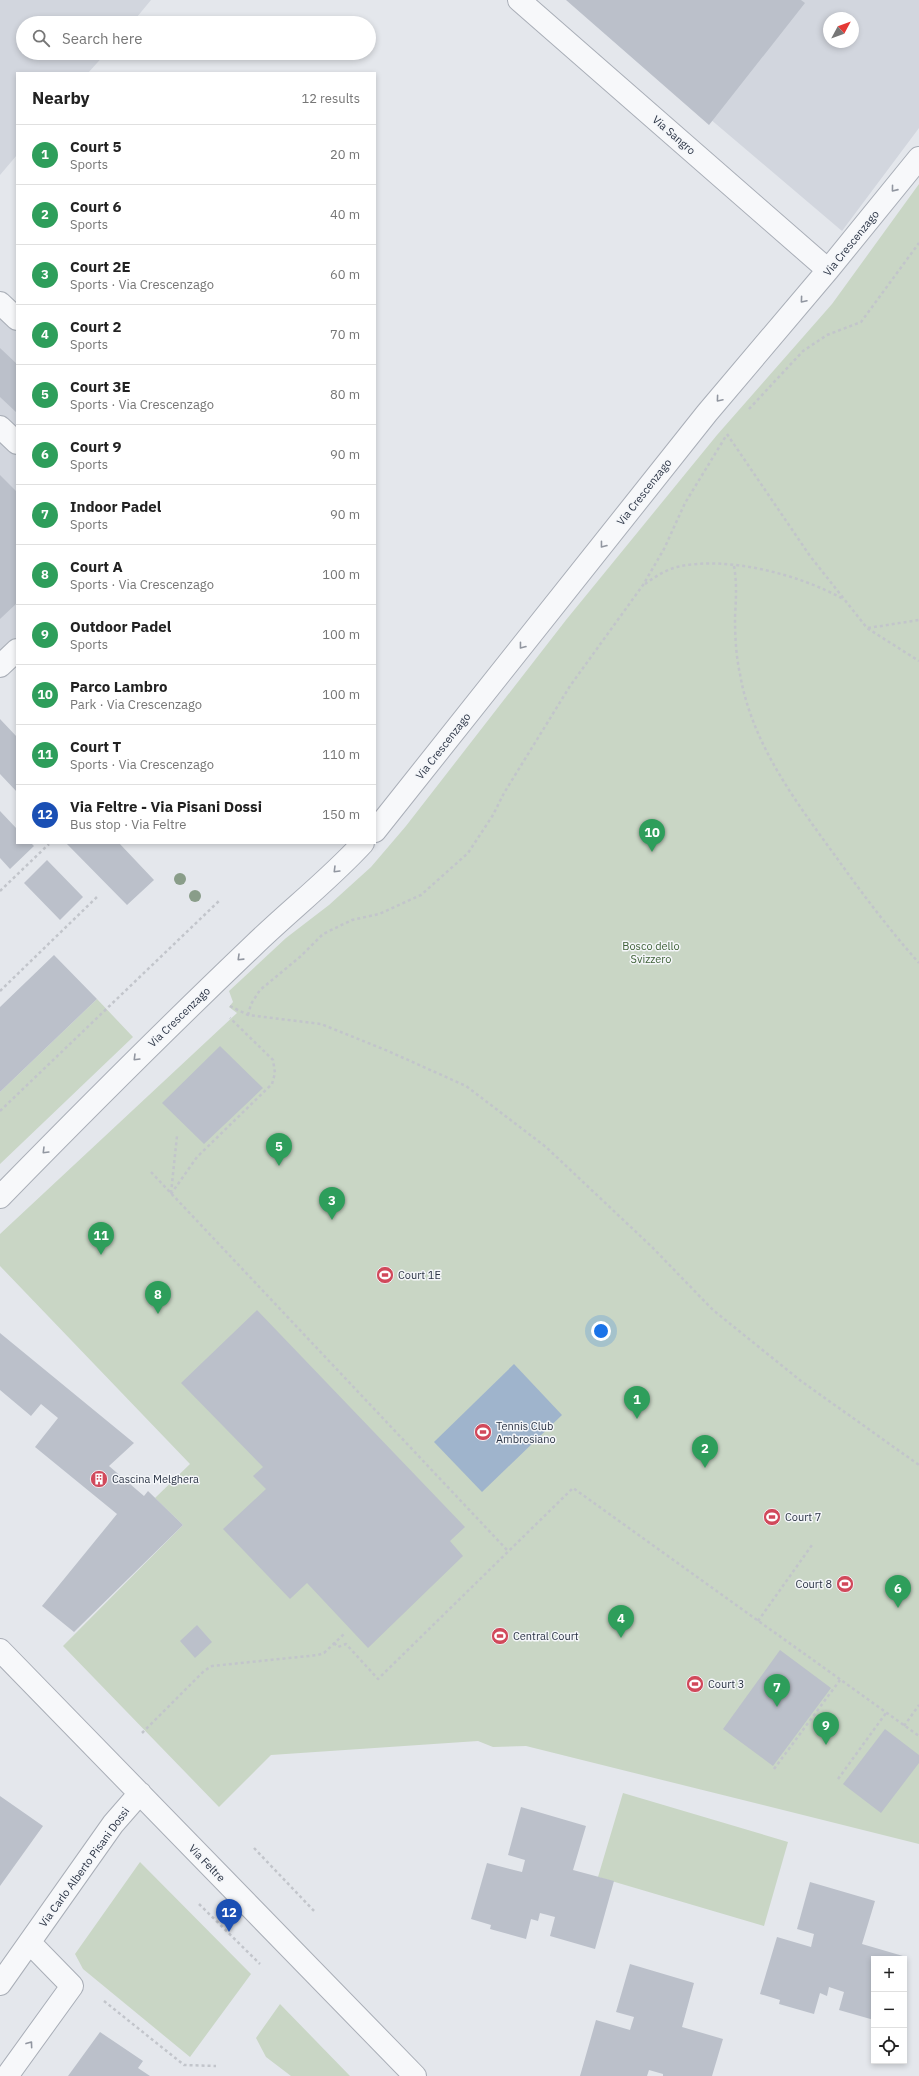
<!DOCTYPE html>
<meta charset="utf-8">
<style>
:root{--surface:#fff;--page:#f2f2f2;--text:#222;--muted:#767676;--line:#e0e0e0;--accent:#0f766e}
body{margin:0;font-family:"IBM Plex Sans",sans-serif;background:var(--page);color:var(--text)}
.controls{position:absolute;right:12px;bottom:12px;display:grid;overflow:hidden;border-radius:0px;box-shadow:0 2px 6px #0003}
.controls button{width:36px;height:36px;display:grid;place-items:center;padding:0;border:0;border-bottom:1px solid var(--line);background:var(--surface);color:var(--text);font:20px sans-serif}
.compass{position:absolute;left:823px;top:12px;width:36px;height:36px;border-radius:50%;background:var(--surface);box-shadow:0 2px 6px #0003;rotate:49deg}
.you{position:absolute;left:601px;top:1331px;width:14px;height:14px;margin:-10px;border:3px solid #fff;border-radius:50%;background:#1a73e8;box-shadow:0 0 0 6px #1a73e833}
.badge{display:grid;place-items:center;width:26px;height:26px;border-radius:50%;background:var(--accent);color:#fff;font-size:13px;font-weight:700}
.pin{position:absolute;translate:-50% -33px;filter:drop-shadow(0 1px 2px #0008)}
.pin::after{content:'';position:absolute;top:21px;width:14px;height:12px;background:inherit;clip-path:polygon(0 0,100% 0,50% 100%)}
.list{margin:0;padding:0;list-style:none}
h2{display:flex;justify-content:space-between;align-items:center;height:52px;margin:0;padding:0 16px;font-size:17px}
h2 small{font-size:13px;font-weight:400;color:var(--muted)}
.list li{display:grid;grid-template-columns:26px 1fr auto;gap:12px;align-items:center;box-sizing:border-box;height:60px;padding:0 16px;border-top:1px solid var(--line)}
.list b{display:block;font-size:15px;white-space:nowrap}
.list p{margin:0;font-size:13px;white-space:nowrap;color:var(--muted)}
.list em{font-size:13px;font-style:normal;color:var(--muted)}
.icon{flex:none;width:22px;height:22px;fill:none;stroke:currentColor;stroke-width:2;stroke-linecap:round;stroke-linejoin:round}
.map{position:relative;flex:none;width:919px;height:2076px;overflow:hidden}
.search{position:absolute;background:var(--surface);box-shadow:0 2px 6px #0003;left:16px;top:16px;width:360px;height:44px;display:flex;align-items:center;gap:10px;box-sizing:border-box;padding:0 14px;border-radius:22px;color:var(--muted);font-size:15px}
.panel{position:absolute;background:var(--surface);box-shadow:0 2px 6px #0003;left:16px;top:72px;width:360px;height:772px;border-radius:0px}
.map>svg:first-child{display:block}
.built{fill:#d2d6de;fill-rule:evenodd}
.green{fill:#c9d6c5}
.water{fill:#9fb4cc}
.building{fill:#bbc0ca}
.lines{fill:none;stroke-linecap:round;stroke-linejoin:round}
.minor-casing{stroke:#a9aeb7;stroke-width:24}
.path{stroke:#c2c5cb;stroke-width:2.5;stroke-dasharray:3 3;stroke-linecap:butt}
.minor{stroke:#f7f8fa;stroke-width:22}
.tree{fill:#899d89}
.oneway{stroke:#9196a0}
.labels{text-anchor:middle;stroke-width:3;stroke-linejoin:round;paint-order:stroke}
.street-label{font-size:11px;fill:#2b3445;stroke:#f4f6f9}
.park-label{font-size:11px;fill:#3f6138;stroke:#f4f6f9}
.poi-label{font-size:11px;fill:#2b3445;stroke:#f4f6f9;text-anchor:start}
</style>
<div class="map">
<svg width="919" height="2076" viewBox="0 0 919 2076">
<rect width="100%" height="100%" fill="#e4e7ec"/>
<!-- built -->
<path class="built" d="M0,0h151l-19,23h-109v30h83l-18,20h-71v82l-17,20z
M570,0h349v128l-77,103zM829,18h24v24h-24z
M0,303l17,16v331l-17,16z"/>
<!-- green -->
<path class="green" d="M919,184v1660l-393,-98 -33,1 -15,-6 -207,14 -52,52 -156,-161 120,-121 -28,-27 35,-34 -190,-198v-32l237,-221 -8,-6 4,-5 -4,-11 57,-53 43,-33 42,-38 35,-41 160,-206 151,-185 115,-131z
M97,999l36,38 -133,127v-72z
M623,1793l165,49 -24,84 -166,-49z
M140,1862l111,112 -61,83 -107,-88 -8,-15z
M280,2004l70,72h-59l-25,-19 -10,-19z"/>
<!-- water -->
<path class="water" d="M514,1364l48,51 -80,77 -48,-50z"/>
<!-- building -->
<path class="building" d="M566,0h235l4,3 -96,122z
M0,348l17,16v49l-17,-16z
M0,475l17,17v111l-17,16z
M0,719l17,18v55l-17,-18z
M0,811l17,18v14h14l3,3 -24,23 -10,-11z
M66,843h53l35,37 -27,25z
M47,860l36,37 -23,23 -36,-37z
M54,955l43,44 -97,93v-85z
M220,1046l43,42 -59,56 -42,-41z
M257,1310l208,217 -15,14 13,15 -95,92 -61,-65 -17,16 -67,-70 43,-40 -13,-13 10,-9 -82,-84z
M0,1333l134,110 -25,23 35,30 4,-5 35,34 -109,107 -32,-26 75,-92 -82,-67 23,-29 -17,-14 -10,12 -31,-26z
M197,1625l15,17 -17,16 -15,-17z
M780,1650l51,38 -58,78 -50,-37z
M885,1729l34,26v8l-38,50 -38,-29z
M0,1796l43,30 -43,60z
M521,1807l65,19 -13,44 41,11 -19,68 -45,-13 5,-19 -15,-4 -2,8 -7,-2 -5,20 -36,-10 1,-4 -20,-6 16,-56 35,9 3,-12 -17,-5z
M810,1882l65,19 -13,43 41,12 -1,3h-28v61l-35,-10 5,-18 -15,-5 -2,9 -7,-3 -6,21 -35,-10 1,-4 -20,-6 17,-57 34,10 3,-13 -17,-5z
M630,1964l64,19 -12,44 41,12 -11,37h-49v-2l-14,-4 -2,6h-67l16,-56 34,10 4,-13 -18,-5z
M100,2032l43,29 -5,7 12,8h-82z"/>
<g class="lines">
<defs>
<path id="minor" d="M519,0l309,270
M0,303l17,16
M0,427l17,16
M0,666l17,-16
M375,831l332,-418 121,-143 91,-112
M0,1197c83,-85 167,-169 253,-251 36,-35 76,-66 110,-103
M0,1650l415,426
M0,1984l113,-160 27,-31
M7,2076l65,-90 -42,-43"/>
</defs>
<!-- minor casing -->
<use href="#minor" class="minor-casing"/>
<!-- path -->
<path class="path" d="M749,409l54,-58 24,-16 34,-13 58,-79
M727,434l83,122 57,72 52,33
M734,566c3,17 2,33 1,51 0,19 1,39 5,57 13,77 65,139 109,201 22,30 45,60 70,88
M645,584c10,-7 20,-14 32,-17 49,-12 124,8 166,32
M868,628l51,-8
M0,891l49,-47
M0,991l99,-96
M230,1006l18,9 73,9 67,27 78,35 80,61 106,100 61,63 88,71 118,84
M248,1015l3,-11 9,-14 41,-34 22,-22 29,-14 27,-6 42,-19 47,-42 25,-38 11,-22 66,-107 73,-101 21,-36 21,-46 41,-67
M0,1111l220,-211
M151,1172l357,379
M171,1193l6,-57
M171,1194l26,-37 75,-73 3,-11 -2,-13 -43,-42
M758,1621l54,-76
M334,1643l4,4 8,-3 32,35 195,-191 346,248
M904,1726l15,-21
M142,1733l62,-62 8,-5 106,-11 6,-2 20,-19
M774,1769l66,-89
M838,1779l48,-66
M254,1848l62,65
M199,1904l61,60
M104,2001l80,64 32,1"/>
<!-- minor -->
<use href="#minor" class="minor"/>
</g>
<!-- trees -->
<g class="tree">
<circle cx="180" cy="879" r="6"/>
<circle cx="195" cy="896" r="6"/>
</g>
<!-- one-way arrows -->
<defs><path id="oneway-chevron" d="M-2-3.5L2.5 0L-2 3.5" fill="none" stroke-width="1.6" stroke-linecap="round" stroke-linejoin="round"/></defs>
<g class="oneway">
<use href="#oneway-chevron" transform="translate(894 189) rotate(129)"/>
<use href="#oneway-chevron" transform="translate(803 300) rotate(130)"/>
<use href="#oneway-chevron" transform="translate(719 399) rotate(130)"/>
<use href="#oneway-chevron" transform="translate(603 545) rotate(128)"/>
<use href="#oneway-chevron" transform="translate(522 646) rotate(128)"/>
<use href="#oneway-chevron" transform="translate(336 870) rotate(135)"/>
<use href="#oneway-chevron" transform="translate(240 958) rotate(136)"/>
<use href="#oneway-chevron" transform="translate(136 1058) rotate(135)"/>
<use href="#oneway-chevron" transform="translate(45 1151) rotate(135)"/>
<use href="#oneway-chevron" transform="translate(30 2044) rotate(-54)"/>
</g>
<!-- icons -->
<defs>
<symbol id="stadium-disc" viewBox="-11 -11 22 22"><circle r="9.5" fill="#d1495b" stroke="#f4f6f9"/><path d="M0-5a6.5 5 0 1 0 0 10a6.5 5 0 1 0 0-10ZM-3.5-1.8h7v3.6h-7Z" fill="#fff"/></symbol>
<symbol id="building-disc" viewBox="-11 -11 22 22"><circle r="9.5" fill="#d1495b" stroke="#f4f6f9"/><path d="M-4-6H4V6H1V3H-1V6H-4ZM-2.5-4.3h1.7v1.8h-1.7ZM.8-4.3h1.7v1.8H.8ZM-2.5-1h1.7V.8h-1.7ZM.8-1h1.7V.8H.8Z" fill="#fff"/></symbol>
</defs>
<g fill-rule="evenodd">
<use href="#stadium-disc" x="375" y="1265" width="20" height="20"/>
<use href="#stadium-disc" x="473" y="1422" width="20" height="20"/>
<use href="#building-disc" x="89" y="1469" width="20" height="20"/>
<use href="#stadium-disc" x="762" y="1507" width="20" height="20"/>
<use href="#stadium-disc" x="835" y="1574" width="20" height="20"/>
<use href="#stadium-disc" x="490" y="1626" width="20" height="20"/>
<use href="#stadium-disc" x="685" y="1674" width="20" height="20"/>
</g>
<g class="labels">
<!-- street labels -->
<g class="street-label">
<text transform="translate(674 135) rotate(41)" y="4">Via Sangro</text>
<text transform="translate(851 243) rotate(-51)" y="4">Via Crescenzago</text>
<text transform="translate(644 492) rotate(-52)" y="4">Via Crescenzago</text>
<text transform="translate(443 746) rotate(-52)" y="4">Via Crescenzago</text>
<text transform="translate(179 1017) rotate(-44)" y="4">Via Crescenzago</text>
<text transform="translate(207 1863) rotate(46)" y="4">Via Feltre</text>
<text transform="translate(84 1867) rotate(-54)" y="4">Via Carlo Alberto Pisani Dossi</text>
</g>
<!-- park labels -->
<g class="park-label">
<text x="651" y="950">Bosco dello<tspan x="651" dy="13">Svizzero</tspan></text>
</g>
<!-- poi labels -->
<g class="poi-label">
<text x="398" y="1279">Court 1E</text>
<text x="496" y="1430">Tennis Club<tspan x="496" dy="13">Ambrosiano</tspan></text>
<text x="112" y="1483">Cascina Melghera</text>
<text x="785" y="1521">Court 7</text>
<text x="832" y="1588" text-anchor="end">Court 8</text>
<text x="513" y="1640">Central Court</text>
<text x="708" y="1688">Court 3</text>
</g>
</g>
</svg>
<div class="controls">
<button>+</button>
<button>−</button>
<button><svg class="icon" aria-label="locate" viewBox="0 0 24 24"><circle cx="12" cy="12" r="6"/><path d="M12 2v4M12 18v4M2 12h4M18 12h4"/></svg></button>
</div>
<svg class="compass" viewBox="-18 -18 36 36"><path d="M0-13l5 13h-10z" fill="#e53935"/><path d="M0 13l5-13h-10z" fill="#767676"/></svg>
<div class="you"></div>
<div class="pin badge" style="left:637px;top:1419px;background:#2e9e5b">1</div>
<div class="pin badge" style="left:705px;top:1468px;background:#2e9e5b">2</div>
<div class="pin badge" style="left:332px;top:1220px;background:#2e9e5b">3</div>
<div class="pin badge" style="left:621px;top:1638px;background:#2e9e5b">4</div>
<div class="pin badge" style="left:279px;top:1166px;background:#2e9e5b">5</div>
<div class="pin badge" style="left:898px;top:1608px;background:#2e9e5b">6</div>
<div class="pin badge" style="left:777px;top:1707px;background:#2e9e5b">7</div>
<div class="pin badge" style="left:158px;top:1314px;background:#2e9e5b">8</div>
<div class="pin badge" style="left:826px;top:1745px;background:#2e9e5b">9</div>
<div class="pin badge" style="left:652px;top:852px;background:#2e9e5b">10</div>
<div class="pin badge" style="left:101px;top:1255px;background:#2e9e5b">11</div>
<div class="pin badge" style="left:229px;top:1932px;background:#1a4fb4">12</div>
<div class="search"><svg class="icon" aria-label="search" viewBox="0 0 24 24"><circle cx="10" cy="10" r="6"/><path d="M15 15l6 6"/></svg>Search here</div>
<section class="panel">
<h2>Nearby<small>12 results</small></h2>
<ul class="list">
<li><span class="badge" style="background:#2e9e5b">1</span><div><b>Court 5</b><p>Sports</p></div><em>20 m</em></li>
<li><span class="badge" style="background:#2e9e5b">2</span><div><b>Court 6</b><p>Sports</p></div><em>40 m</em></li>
<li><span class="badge" style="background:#2e9e5b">3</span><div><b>Court 2E</b><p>Sports · Via Crescenzago</p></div><em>60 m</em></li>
<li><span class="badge" style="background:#2e9e5b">4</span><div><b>Court 2</b><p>Sports</p></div><em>70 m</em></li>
<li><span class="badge" style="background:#2e9e5b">5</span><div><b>Court 3E</b><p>Sports · Via Crescenzago</p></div><em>80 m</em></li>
<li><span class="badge" style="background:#2e9e5b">6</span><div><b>Court 9</b><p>Sports</p></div><em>90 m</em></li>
<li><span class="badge" style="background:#2e9e5b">7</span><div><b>Indoor Padel</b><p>Sports</p></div><em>90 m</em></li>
<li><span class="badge" style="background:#2e9e5b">8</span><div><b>Court A</b><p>Sports · Via Crescenzago</p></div><em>100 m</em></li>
<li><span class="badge" style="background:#2e9e5b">9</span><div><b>Outdoor Padel</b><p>Sports</p></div><em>100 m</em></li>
<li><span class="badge" style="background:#2e9e5b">10</span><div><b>Parco Lambro</b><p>Park · Via Crescenzago</p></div><em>100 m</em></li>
<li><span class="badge" style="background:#2e9e5b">11</span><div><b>Court T</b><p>Sports · Via Crescenzago</p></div><em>110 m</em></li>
<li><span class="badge" style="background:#1a4fb4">12</span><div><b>Via Feltre - Via Pisani Dossi</b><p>Bus stop · Via Feltre</p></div><em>150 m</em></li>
</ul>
</section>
</div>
